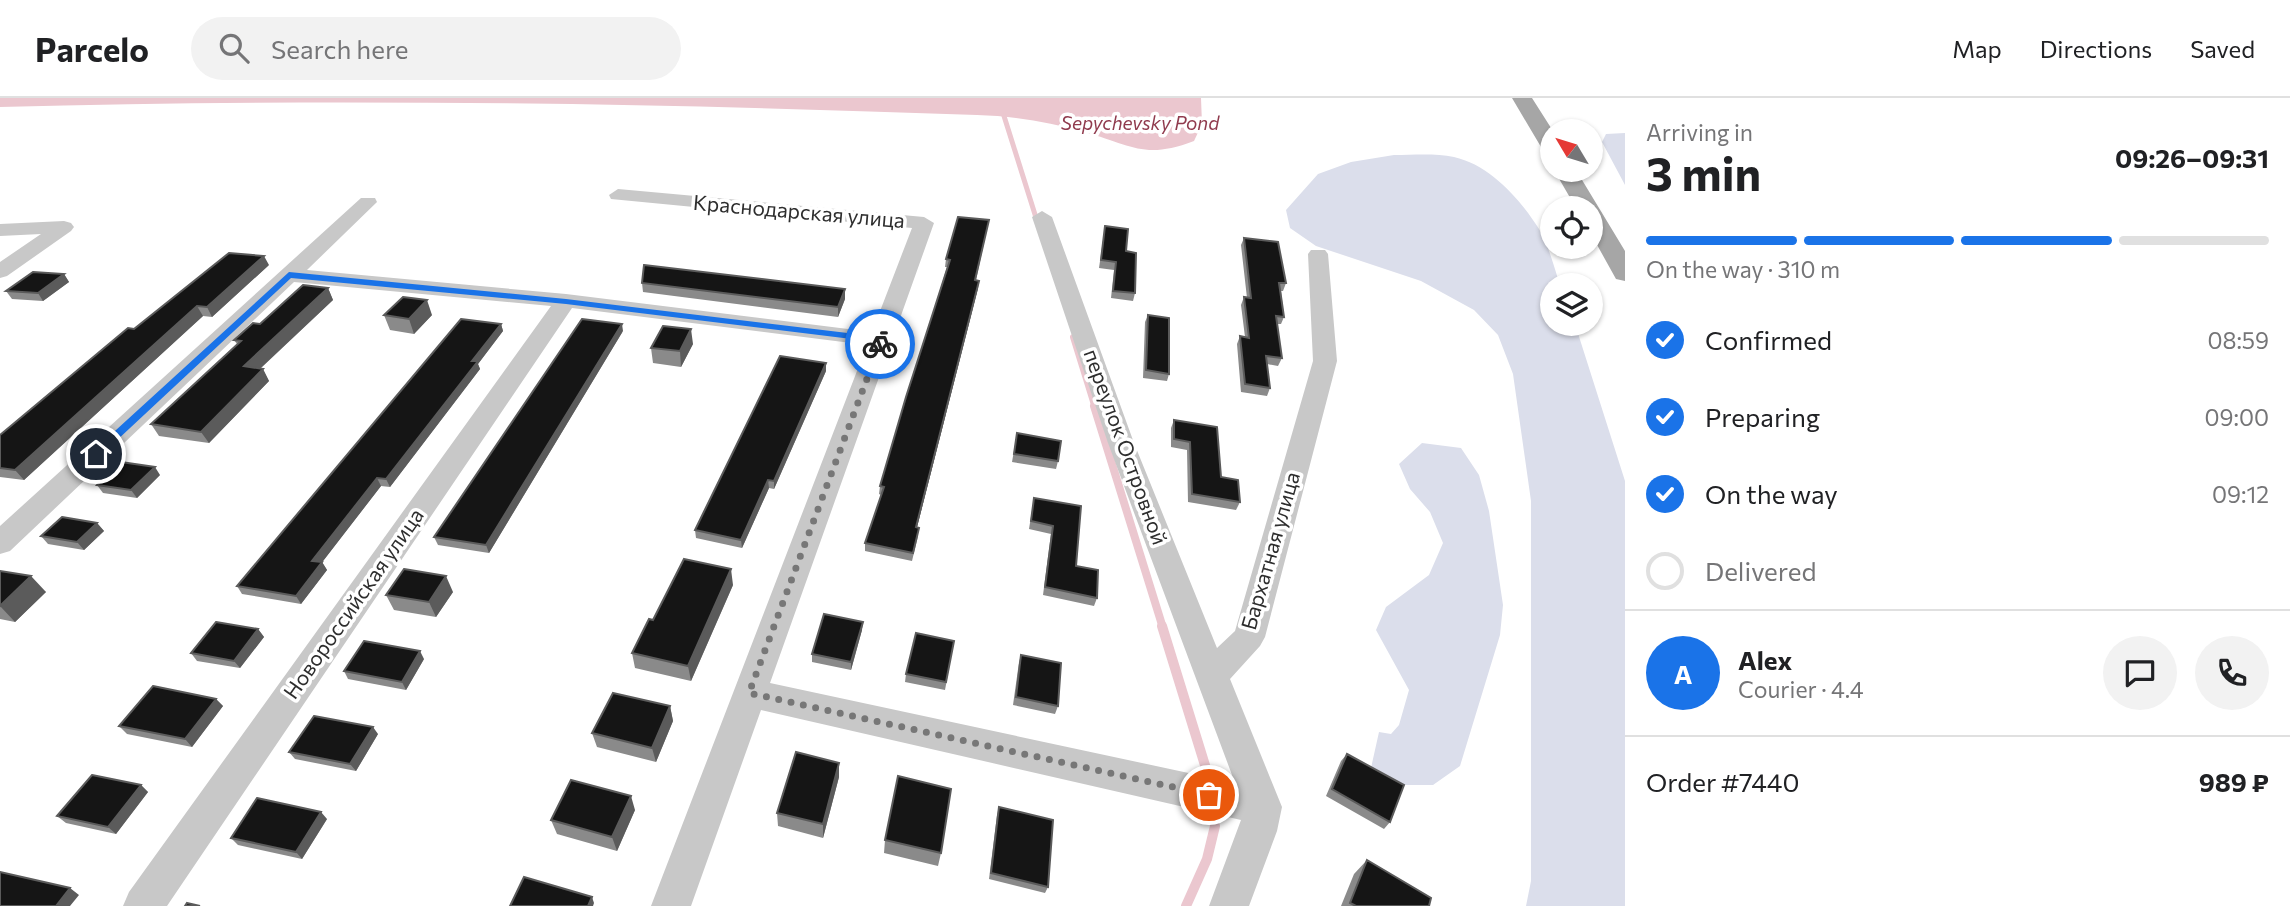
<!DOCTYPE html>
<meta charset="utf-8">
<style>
body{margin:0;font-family:Commissioner,sans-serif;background:#f2f2f2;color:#202124;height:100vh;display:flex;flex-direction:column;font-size:26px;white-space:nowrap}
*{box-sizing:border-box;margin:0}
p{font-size:23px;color:#757577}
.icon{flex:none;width:38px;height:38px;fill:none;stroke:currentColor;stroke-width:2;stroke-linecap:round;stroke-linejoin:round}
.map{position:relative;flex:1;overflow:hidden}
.drawer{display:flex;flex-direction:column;background:#fff;width:665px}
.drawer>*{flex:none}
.needle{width:46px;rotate:308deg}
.buttons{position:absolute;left:1540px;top:21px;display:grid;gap:14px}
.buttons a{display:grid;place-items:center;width:63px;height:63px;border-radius:50%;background:#fff;box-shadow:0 2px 5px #0004;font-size:35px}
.pin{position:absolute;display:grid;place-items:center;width:60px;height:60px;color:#fff;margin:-30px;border:4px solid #fff;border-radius:50%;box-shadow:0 2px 7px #0007}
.courier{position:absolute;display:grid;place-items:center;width:70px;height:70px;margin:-35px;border:5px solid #1a73e8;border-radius:50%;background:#fff;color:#222;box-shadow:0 2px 9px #0007}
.overview em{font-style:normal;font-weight:700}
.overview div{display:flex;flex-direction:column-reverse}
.overview{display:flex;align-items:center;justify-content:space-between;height:119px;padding:0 21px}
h1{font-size:46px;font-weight:700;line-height:52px}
.bar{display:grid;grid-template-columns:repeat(4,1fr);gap:10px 7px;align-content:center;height:84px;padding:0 21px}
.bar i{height:9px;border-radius:5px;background:#e0e0e0}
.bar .on{background:#1a73e8}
.bar p{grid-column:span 4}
.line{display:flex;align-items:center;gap:18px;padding:0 21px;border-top:2px solid #e0e0e0}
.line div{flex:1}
.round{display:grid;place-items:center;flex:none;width:74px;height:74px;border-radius:37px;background:#f2f2f2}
ol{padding:0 21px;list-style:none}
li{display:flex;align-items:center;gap:21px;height:77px}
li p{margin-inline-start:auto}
li .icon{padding:7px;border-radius:50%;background:#1a73e8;color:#fff;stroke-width:4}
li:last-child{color:#757577}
li i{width:38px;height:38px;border:4px solid #e0e0e0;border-radius:50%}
header{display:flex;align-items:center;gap:42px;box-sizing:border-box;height:98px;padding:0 35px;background:#fff;border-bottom:2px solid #e0e0e0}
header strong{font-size:33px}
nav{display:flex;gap:38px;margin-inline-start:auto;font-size:24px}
.search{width:490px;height:63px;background:#f2f2f2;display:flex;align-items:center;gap:18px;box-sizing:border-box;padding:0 24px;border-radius:38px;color:#757577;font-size:26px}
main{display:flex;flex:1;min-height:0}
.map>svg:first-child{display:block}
.green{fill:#dbdeeb}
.water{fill:#ebc7cf}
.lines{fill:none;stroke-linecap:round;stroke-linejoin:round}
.stream-far3{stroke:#ebc7cf;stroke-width:5}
.stream-far2{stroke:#ebc7cf;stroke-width:6}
.stream-far1{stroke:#ebc7cf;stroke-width:8}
.stream{stroke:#ebc7cf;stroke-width:10}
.minor{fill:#c8c8c8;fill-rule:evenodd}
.major{fill:#a6a6a6;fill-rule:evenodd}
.wall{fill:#8a8a8a}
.shaded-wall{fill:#5b5b5b}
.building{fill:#151515;stroke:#5b5b5b;stroke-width:2}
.route{fill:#1a73e8}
.done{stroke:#777;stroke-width:7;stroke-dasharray:0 12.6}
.labels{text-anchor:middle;stroke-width:7;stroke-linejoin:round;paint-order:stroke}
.far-water-label{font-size:19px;font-style:italic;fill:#903b4e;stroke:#fff}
.street-label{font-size:21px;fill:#2e2e2e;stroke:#fff}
</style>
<header>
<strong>Parcelo</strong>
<div class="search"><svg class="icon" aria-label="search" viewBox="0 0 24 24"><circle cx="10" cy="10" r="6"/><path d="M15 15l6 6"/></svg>Search here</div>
<nav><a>Map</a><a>Directions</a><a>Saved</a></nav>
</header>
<main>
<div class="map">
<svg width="1625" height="808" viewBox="0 0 1625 808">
<rect width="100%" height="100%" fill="#fff"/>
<path class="green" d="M 1625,35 L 1625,87 L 1602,44 L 1606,36 Z
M 1394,57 C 1413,57 1435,55 1454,59 C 1490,67 1520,101 1539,131 C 1549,148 1554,169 1560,187 L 1552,187 L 1552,226 L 1575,226 L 1625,383 L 1625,808 L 1526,808 L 1531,783 L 1531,403 L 1513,276 L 1498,237 L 1474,212 L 1421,183 L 1316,148 L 1290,130 L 1286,112 L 1318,76 L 1351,64 Z
M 1422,345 L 1461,350 L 1479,377 L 1489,413 L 1503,507 L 1500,537 L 1460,668 L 1433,687 L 1400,687 L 1371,670 L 1379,634 L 1391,636 L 1399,627 L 1409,592 L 1376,532 L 1386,509 L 1429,477 L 1443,445 L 1430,414 L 1410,391 L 1399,366 Z"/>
<path class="water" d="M 0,0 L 1201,0 L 1202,26 L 1194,43 C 1144,62 1132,47 1084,34 C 1050,24 1013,18 977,17 C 652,5 325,0 0,9 Z"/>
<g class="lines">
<path class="stream-far3" d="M 1004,18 L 1038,126"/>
<path class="stream-far2" d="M 1073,239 L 1095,310"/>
<path class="stream-far1" d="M 1094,308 L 1163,530"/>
<path class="stream" d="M 1162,528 L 1208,677
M 1186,808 L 1207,761 L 1215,728"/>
<path class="minor" d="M 618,91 L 924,119 L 934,125 L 770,585 L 1235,685 L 1108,345 L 1032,119 L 1042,113 L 1052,119 L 1134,345 L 1217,550 L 1235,533 L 1313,263 L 1308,156 L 1311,152 L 1325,152 L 1328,156 L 1337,263 L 1265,539 L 1260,548 L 1230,581 L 1282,709 L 1277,733 L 1249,808 L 1209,808 L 1241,722 L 761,612 L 691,808 L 651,808 L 867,247 L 572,210 L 167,808 L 123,808 L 129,794 L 551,208 L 294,184 L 10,453 L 0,456 L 0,428 L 361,100 L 375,100 L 377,104 L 307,172 L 566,196 L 872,234 L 912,130 L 611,101 L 609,97 Z
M 64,123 L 71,125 L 74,129 L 71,133 L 7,178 L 0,180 L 0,164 L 41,136 L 0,138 L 0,126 Z"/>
<path class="major" d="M 1512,0 L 1532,0 L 1553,33 L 1552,55 L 1544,54 Z
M 1554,72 L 1576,72 L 1625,153 L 1625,183 L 1616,181 L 1591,136 L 1591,110 L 1576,110 Z"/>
</g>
<path class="wall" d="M 989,122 L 976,182 L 978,190 L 917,429 L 918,438 L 912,463 L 865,453 L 865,445 L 881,397 L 879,396 L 880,388 L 947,169 L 945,169 L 946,161 Z
M 1105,128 L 1126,153 L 1135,195 L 1133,203 L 1111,200 L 1114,172 L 1099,170 Z
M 1244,140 L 1286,185 L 1283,193 L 1281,193 L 1284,219 L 1281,226 L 1277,226 L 1282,260 L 1278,268 L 1267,266 L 1270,290 L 1267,298 L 1241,294 L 1237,246 L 1240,238 L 1245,239 L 1241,207 L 1244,199 L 1247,200 L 1241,147 Z
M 269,167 L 212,219 L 203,218 L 24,382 L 0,379 L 0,337 L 134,231 Z
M 64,176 L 69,184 L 43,203 L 12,201 L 6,193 Z
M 642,185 L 845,191 L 845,201 L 838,219 L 643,194 Z
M 328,190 L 333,202 L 260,271 L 263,271 L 269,283 L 209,345 L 159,338 L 151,326 L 237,246 L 234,242 L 260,226 Z
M 384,217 L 432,217 L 414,236 L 390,232 Z
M 1148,217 L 1169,276 L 1167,283 L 1143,280 L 1145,224 Z
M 501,226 L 503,233 L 478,266 L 480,271 L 390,389 L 381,388 L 322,464 L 327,472 L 301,506 L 242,496 L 237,488 Z
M 623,233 L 489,455 L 438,447 L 434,439 Z
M 693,246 L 681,269 L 653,265 L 651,250 Z
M 826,265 L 826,273 L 774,391 L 769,390 L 742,450 L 696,440 L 695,432 Z
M 1174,322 L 1221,379 L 1240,404 L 1236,412 L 1188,404 L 1187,352 L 1171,349 L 1171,330 Z
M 1017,335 L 1058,363 L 1056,371 L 1012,364 Z
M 160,377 L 137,400 L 103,395 L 97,387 Z
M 1034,400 L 1081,408 L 1076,468 L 1097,500 L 1094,508 L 1043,497 L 1051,436 L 1029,431 Z
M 97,425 L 104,433 L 84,452 L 48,446 L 41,438 Z
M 0,473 L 46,494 L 15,524 L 0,521 Z
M 733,487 L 691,583 L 635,570 L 632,555 L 653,522 Z
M 453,494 L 436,519 L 394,512 L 386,497 Z
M 258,531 L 264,539 L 240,570 L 197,563 L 191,555 Z
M 862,532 L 851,572 L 812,564 L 812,556 Z
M 954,543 L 945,592 L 905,584 L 906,576 Z
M 1021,557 L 1058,608 L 1055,616 L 1013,607 L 1019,564 Z
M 424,561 L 406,592 L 348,581 L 344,573 Z
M 216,601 L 223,608 L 192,649 L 127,636 L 119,628 Z
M 670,608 L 673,623 L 656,664 L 597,649 L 592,635 Z
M 378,636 L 356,673 L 295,661 L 289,654 Z
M 1347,656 L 1390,724 L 1384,731 L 1326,698 L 1341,663 Z
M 839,665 L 839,679 L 823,740 L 778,728 L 777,715 Z
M 141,687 L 148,694 L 116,736 L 66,725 L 57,718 Z
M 999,709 L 1048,789 L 1045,795 L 989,781 L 997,717 Z
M 635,712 L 617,753 L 557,736 L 551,722 Z
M 327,721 L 302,761 L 238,747 L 231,740 Z
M 885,742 L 941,755 L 938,768 L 884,755 Z
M 1367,762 L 1429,808 L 1341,808 L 1354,776 Z"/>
<path class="shaded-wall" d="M 264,158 L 269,167 L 212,219 L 207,209 Z
M 64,176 L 69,184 L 43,203 L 38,195 Z
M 979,183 L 978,190 L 915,437 L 916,429 Z
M 328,190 L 333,202 L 250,280 L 244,268 Z
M 845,191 L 845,201 L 838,219 L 838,209 Z
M 427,202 L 432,217 L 414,236 L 409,221 Z
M 197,208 L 203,218 L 24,382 L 15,372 Z
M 501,226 L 503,233 L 478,266 L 480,271 L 390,389 L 386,381 L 472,263 Z
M 622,226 L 623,233 L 489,455 L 486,447 Z
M 691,231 L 693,246 L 681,269 L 680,253 Z
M 826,265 L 826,273 L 774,391 L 774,383 Z
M 263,271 L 269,283 L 209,345 L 201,334 Z
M 155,369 L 160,377 L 137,400 L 131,392 Z
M 377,380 L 381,388 L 317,471 L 312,463 Z
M 768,382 L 769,390 L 742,450 L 741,442 Z
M 97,425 L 104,433 L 84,452 L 77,444 Z
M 322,464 L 327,472 L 301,506 L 296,498 Z
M 731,471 L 733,487 L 691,583 L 688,568 Z
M 31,478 L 46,494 L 15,524 L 0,508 Z
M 446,478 L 453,494 L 436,519 L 429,504 Z
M 863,524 L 862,532 L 851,572 L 851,564 Z
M 258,531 L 264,539 L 240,570 L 234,563 Z
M 420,553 L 424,561 L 406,592 L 402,584 Z
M 216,601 L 223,608 L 192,649 L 185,641 Z
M 670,608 L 673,623 L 656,664 L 652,650 Z
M 373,629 L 378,636 L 356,673 L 350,666 Z
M 839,665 L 839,679 L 823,740 L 823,726 Z
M 141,687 L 148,694 L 116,736 L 108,729 Z
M 631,698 L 635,712 L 617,753 L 612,739 Z
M 321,714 L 327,721 L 302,761 L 296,754 Z
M 70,790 L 79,797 L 70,808 L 56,808 Z
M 592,799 L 594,805 L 593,808 L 588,808 Z"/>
<path class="building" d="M 958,119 L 989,122 L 975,182 L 979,183 L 916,429 L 919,430 L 913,455 L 865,445 L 884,389 L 880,388 L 906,299 L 950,162 L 946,161 Z
M 1105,128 L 1128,131 L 1126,153 L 1136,155 L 1135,195 L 1113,193 L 1116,164 L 1101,162 Z
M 1244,140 L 1278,144 L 1286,185 L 1279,185 L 1284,219 L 1276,218 L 1282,260 L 1266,258 L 1270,290 L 1245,286 L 1240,238 L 1249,240 L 1244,199 L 1251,200 Z
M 229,155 L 264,158 L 207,209 L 197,208 L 15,372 L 0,370 L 0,337 L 128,230 L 134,231 Z
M 644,167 L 845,191 L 838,209 L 642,185 Z
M 33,174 L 64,176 L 38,195 L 6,193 Z
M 303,187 L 328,190 L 244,268 L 263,271 L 201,334 L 151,326 L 241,243 L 234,242 L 253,225 L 260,226 Z
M 403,199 L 427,202 L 409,221 L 384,217 Z
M 1148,217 L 1169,220 L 1169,276 L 1146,272 Z
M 461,221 L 501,226 L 472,263 L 478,263 L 386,381 L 377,380 L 312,463 L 322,464 L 296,498 L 237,488 Z
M 582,221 L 622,226 L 486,447 L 434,439 Z
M 663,228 L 691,231 L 680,253 L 651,250 Z
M 780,258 L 826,265 L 774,383 L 768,382 L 741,442 L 695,432 Z
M 1174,322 L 1217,329 L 1221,379 L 1238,382 L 1240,404 L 1192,396 L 1190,344 L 1174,341 Z
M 1017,335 L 1061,343 L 1058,363 L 1014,356 Z
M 121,364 L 155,369 L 131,392 L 97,387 Z
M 1034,400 L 1081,408 L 1076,468 L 1098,472 L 1097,500 L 1045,489 L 1053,428 L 1031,423 Z
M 62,419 L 97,425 L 77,444 L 41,438 Z
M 684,461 L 731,471 L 688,568 L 632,555 L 649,521 L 653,522 Z
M 404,471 L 446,478 L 429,504 L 386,497 Z
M 0,473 L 31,478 L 0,508 Z
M 824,516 L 863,524 L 851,564 L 812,556 Z
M 216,524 L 258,531 L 234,563 L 191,555 Z
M 916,535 L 954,543 L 946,584 L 906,576 Z
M 364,543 L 420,553 L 402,584 L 344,573 Z
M 1021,557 L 1061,565 L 1058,608 L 1016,599 Z
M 153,588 L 216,601 L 185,641 L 119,628 Z
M 613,595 L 670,608 L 652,650 L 592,635 Z
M 314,618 L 373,629 L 350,666 L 289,654 Z
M 796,654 L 839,665 L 823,726 L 777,715 Z
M 1347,656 L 1404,687 L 1390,724 L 1332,691 Z
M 92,677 L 141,687 L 108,729 L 57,718 Z
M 898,678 L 951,691 L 941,755 L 885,742 Z
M 571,682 L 631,698 L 612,739 L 551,722 Z
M 257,700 L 321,714 L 296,754 L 231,740 Z
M 999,709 L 1053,722 L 1048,789 L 991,775 Z
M 1367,762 L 1431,800 L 1429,808 L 1356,808 L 1350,805 Z
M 0,774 L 70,790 L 56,808 L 0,808 Z
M 524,779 L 592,799 L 588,808 L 510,808 Z
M 187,805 L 200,808 L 185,808 Z"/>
<path class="route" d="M 289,174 L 566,201 L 881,239 L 886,242 L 880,249 L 876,244 L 566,206 L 291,180 L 100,358 L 93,358 L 93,353 Z"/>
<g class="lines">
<path class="done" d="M 880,246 L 749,595 L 1209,697"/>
</g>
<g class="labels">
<g class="far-water-label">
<text x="1140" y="32">Sepychevsky Pond</text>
</g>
<g class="street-label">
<text transform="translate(799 114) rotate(5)" y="7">Краснодарская улица</text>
<text transform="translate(1125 349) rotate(70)" y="7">переулок Островной</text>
<text transform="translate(1271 453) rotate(-74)" y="7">Бархатная улица</text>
<text transform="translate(354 506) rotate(-55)" y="7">Новороссийская улица</text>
</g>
</g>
</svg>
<div class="buttons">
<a><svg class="needle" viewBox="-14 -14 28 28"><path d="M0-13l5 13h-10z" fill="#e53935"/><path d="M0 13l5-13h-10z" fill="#757577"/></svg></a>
<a><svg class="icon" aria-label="locate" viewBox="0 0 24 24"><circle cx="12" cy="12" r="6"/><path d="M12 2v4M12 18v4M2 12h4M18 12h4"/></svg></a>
<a><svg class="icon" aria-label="layers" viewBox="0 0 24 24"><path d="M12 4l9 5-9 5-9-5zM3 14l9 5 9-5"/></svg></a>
</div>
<div class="pin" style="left:1209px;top:697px;background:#ea580c"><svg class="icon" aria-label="bag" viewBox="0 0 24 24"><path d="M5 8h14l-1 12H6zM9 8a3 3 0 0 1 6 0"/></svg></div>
<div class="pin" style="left:96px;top:356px;background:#1f2937"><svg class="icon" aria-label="home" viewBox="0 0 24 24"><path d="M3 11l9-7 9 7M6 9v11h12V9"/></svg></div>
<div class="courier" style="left:880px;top:246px"><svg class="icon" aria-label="bike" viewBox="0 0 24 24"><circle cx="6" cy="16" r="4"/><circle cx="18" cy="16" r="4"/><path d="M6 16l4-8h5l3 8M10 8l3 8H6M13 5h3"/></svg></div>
</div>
<section class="drawer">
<div class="overview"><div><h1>3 min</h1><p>Arriving in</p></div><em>09:26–09:31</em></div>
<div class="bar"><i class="on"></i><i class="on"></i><i class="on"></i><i></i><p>On the way · 310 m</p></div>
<ol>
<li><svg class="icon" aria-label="check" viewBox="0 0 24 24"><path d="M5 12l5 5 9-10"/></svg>Confirmed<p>08:59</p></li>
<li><svg class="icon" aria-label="check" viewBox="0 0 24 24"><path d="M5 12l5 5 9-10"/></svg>Preparing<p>09:00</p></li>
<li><svg class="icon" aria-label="check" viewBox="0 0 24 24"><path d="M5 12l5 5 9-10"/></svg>On the way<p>09:12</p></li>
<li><i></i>Delivered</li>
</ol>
<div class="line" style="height:126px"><b class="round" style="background:#1a73e8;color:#fff">A</b><div><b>Alex</b><p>Courier · 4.4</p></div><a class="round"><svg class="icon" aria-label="chat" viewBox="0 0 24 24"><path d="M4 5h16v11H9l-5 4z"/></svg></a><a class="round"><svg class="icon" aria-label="phone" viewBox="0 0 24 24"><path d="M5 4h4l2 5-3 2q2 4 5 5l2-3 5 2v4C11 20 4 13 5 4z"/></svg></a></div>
<div class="line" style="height:91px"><div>Order #7440</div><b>989 ₽</b></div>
</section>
</main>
